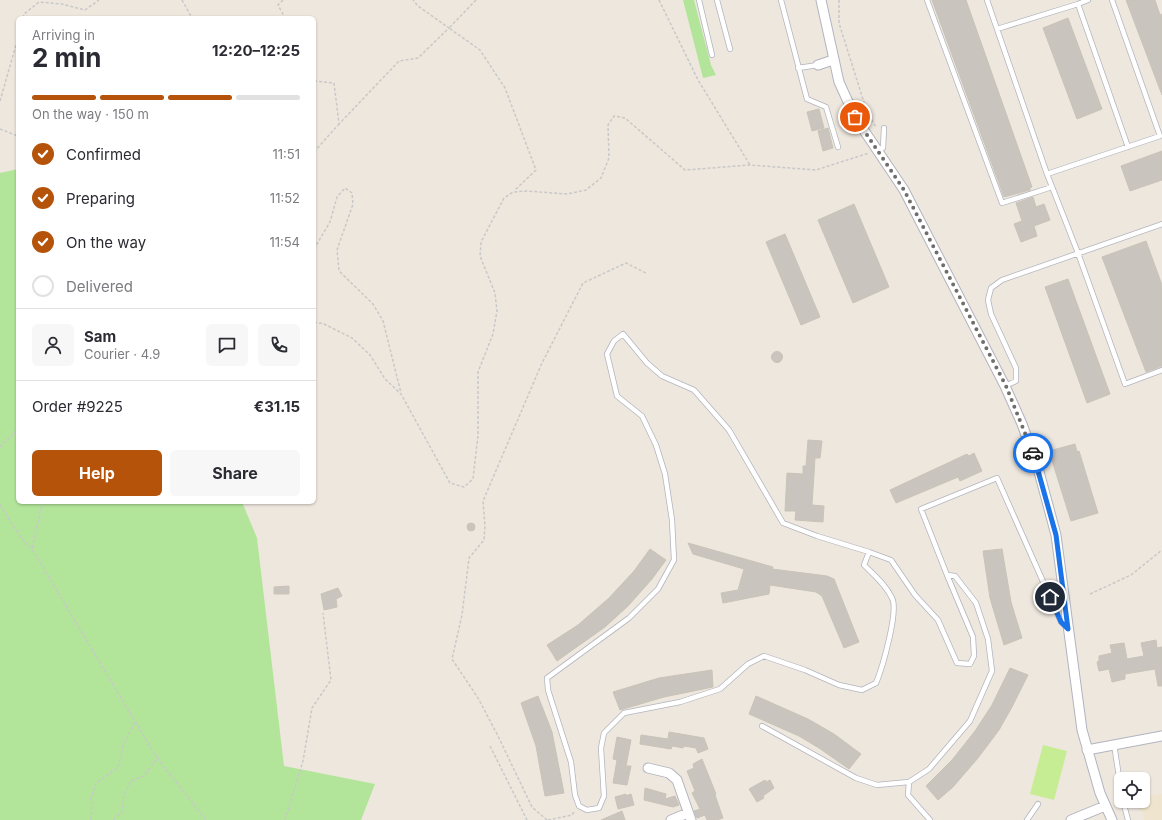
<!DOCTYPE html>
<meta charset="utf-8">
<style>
body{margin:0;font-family:Inter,sans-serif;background:#f7f7f7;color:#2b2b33;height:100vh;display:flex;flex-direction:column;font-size:15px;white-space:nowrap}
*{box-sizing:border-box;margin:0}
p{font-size:13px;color:#7c7c81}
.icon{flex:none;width:22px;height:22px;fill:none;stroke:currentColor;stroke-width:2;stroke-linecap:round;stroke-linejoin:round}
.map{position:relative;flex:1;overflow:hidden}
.sheet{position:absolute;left:16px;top:16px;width:300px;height:488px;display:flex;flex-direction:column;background:#fff;border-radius:6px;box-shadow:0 1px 3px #0004}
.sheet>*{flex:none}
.buttons{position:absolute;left:1114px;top:772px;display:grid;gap:8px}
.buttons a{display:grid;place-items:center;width:36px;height:36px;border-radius:6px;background:#fff;box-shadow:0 1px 3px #0004;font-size:20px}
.pin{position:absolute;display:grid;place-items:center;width:34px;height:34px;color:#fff;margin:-17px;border:2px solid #fff;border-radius:50%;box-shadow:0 1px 4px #0007}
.courier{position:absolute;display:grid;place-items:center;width:40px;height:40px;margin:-20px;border:3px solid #1a73e8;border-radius:50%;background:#fff;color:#222;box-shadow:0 1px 5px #0007}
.head em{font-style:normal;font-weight:700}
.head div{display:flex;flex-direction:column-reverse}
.head{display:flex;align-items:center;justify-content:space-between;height:68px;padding:0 16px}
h1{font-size:26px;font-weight:700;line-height:30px}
.bar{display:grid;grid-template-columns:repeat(4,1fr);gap:6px 4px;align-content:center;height:48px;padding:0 16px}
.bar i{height:5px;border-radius:3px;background:#e1e1e2}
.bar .on{background:#b45309}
.bar p{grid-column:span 4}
.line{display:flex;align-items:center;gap:10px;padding:0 16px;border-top:1px solid #e1e1e2}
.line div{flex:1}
.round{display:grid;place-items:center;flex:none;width:42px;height:42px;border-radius:6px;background:#f7f7f7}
ol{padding:0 16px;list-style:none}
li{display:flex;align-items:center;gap:12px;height:44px}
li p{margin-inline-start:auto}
li .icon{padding:4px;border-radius:50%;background:#b45309;color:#fff;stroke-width:4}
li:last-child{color:#7c7c81}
li i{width:22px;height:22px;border:2px solid #e1e1e2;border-radius:50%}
.cta{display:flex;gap:8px;margin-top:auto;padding:8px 16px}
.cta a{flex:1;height:46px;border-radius:6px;background:#b45309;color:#fff;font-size:16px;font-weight:700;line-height:46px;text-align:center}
.cta a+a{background:#f7f7f7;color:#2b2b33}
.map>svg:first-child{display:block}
.education{fill:#efe4cd}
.green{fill:#b2e599}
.pitch{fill:#c7ed94}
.building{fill:#c9c4bd;stroke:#c9c3b7}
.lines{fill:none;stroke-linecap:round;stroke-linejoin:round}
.lane-casing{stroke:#b2b4bf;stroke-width:6}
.street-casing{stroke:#b2b4bf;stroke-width:11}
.path{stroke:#c8c8c8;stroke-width:1.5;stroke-dasharray:3 2;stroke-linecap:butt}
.lane{stroke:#fff;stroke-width:4.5}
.street{stroke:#fff;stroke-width:9}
.done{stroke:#706d6a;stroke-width:4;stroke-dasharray:0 7.2}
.route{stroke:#1a73e8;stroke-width:5}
</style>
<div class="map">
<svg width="1162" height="820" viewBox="0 0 1162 820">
<rect width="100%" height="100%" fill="#eee7de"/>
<path class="education" d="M 1162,794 L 1162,820 L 1144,820 L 1143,811 L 1139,811 L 1137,801 L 1143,801 L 1143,797 Z"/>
<path class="green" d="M 683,0 L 694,0 L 711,65 L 716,75 L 703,78 Z
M 18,169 L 18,502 L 242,502 L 257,538 L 284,766 L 375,784 L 361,820 L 0,820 L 0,173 Z"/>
<path class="pitch" d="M 1043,745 L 1067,751 L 1054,800 L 1030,794 Z"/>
<path class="building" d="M 932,0 L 966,0 L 1032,187 L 1030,188 L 1030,190 L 1004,197 Z
M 1126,0 L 1155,0 L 1160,15 L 1162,14 L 1162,95 Z
M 1068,18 L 1102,109 L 1077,119 L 1043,28 Z
M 819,109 L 824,128 L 812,131 L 807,112 Z
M 828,128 L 833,148 L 823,151 L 818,131 Z
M 1162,151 L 1162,180 L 1130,191 L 1121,166 Z
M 1033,197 L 1036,207 L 1044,204 L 1050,220 L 1034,226 L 1037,236 L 1021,242 L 1014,224 L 1022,221 L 1016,203 Z
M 854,204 L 889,287 L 853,303 L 818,220 Z
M 785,234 L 820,317 L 801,325 L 766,242 Z
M 1146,241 L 1162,285 L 1162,366 L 1146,372 L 1102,257 Z
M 1068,279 L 1110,394 L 1087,403 L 1045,287 Z
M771.5 357a5.5 5.5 0 1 1 11 0a5.5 5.5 0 1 1-11 0Z
M 808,440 L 822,441 L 820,458 L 815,458 L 812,505 L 824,506 L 823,522 L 795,520 L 796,511 L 785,511 L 787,473 L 803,474 L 803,466 L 806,466 Z
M 1075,444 L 1077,452 L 1079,451 L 1098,513 L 1071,521 L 1049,451 Z
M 974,453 L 982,471 L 960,481 L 958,477 L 896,503 L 890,490 L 967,454 L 969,456 Z
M467 527a4 4 0 1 1 8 0a4 4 0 1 1-8 0Z
M 688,543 L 773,567 L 772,569 L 827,576 L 834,579 L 859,642 L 844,648 L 822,596 L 816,592 L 770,585 L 769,594 L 723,603 L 721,593 L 738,590 L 744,569 L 693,554 Z
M 650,549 L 666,560 L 652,579 L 628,606 L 605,627 L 557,661 L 547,645 L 578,625 L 609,598 L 634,571 Z
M 1002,549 L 1011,602 L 1022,638 L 1004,645 L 990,598 L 983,551 Z
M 289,586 L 289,594 L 274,594 L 274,587 Z
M 338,588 L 342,596 L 336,599 L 337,607 L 324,610 L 321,594 Z
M 1156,640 L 1157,648 L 1162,647 L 1162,686 L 1158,686 L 1155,669 L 1125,674 L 1125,679 L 1112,682 L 1109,669 L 1099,671 L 1097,662 L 1099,661 L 1099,656 L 1112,653 L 1110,645 L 1124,643 L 1127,659 L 1144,656 L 1141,643 Z
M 1010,668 L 1028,675 L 1012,707 L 999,730 L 978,758 L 953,787 L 938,800 L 926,786 L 952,760 L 975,731 L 992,705 Z
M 712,670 L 713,687 L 664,697 L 620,710 L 613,692 L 659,678 Z
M 538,696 L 552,732 L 564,793 L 545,796 L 536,746 L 521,703 Z
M 756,696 L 808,719 L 834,734 L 861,754 L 849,769 L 819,748 L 799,736 L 749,714 Z
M 669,732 L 704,738 L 708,749 L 698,753 L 696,748 L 684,746 L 683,748 L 672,746 L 671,749 L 640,744 L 641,735 L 668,739 Z
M 617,737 L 631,740 L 626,766 L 631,766 L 627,785 L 613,783 L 617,760 L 613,759 Z
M 702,759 L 716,794 L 715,795 L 723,818 L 717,820 L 707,820 L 705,815 L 697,818 L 694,811 L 700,809 L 692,793 L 695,791 L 687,771 L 694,768 L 693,764 Z
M 765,780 L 766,782 L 770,780 L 774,788 L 763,796 L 764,798 L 757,802 L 749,789 Z
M 645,788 L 666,794 L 665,799 L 675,796 L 679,805 L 673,807 L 644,800 Z
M 626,794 L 625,796 L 631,794 L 634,805 L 618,809 L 615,797 Z
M 622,811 L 625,820 L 601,820 Z"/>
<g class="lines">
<g class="lane-casing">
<path id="lane" d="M 699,0 L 712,55
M 717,0 L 730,49
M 781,0 L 807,99 L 826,107 L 838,147
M 927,0 L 1002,203 L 1052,187
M 987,0 L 1047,174
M 1088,0 L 1078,4 L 1128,147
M 1112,0 L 1160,136 L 1047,174 L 1078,253 L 1125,384 L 1162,370
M 997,29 L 1078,4
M 798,68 L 818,65
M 876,150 L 883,148 L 884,128
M 1005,386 L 1016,381 L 1016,368 L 991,314 L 988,300 L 991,288 L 1002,280 L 1162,224
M 869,552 L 817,536 L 783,523 L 729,430 L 694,390 L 662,376 L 647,363 L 623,334 L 614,341 L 607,354 L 617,396 L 642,416 L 656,445 L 665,474 L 672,520 L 674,560 L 658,589 L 629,618 L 547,678 L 548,690 L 571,762 L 575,795 L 579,806 L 587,810 L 599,808 L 604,796 L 601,748 L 604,733 L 624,713 L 680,702 L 720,689 L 748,664 L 764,656 L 805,670 L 839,685 L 862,690 L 876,683 C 882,669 899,611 892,598 C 886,585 874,575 864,565 L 869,552 L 891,560 L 915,595 L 938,620 L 957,663 L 970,664 L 974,656 L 973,637 L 947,575
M 762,726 L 856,778 L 877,785 L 909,782
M 1114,744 L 1121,790
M 1123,801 L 1128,820
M 930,820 L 908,795 L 909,782 L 929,769 L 970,721 L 992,671 L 988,639 L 976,603 L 955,576 L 947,575 L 921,509 L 997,478 L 1061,622 L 1067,628
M 1027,820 L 1038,804"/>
</g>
<g class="street-casing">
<path id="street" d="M 821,0 L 839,82 L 855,117 L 904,190 L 1005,386 L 1022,424 L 1038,468 L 1056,535 L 1082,730 L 1100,793 L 1112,820
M 818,65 L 833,60
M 1087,750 L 1162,736
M 648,768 L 669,773 L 677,780 L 691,820
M 671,820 L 688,813
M 1071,820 L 1105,806"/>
</g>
<path class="path" d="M 182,0 L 192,18
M 283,0 L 278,5 L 285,18
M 476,0 L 449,28 L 480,50 L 505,88 L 536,170 L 515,190
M 659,0 L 698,80 L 750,165
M 839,0 L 839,23 L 867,112 L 876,127
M 23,18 L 24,14 L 39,2 L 62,4 L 85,10 L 99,0
M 314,81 L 334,83 L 339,124 L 399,61 L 418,58 L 449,28 L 418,6 L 413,0
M 0,101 L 18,38
M 0,129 L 18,136
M 314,152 L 339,124
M 314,249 L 330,222 L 337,197 L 345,188 L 352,193 L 353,204 L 337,250 L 339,271 L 373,304 L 383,321 L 401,393
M 314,322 L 324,324 L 352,338 L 370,355 L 385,379 L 401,394 L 450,483 L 464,487 L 473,479 L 478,435 L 478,372 L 493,334 L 497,311 L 495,293 L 480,256 L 481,242 L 504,198 L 513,192 L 527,191 L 567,194 L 586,190 L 601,178 L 609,158 L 608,125 L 614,116 L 625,118 L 685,170 L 750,165 L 816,170 L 869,153
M 0,447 L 18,429
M 45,502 L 41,508 L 32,549 L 157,758 L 144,776 L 131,781 L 124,795 L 122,812 L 113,820
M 0,505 L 19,535 L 31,549
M 1090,594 L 1131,575 L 1162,550
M 490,746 L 527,820
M 157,758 L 206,820
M 91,820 L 92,806 L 91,798 L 96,783 L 117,768 L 122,755 L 122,748 L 135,722
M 285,820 L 303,761 L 312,708 L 331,680 L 323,613
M 547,820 L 532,807 L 497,734 L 478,698 L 452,659 L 462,615 L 469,558 L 484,540 L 485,526 L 483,501 L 542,363 L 583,283 L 626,263 L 646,273
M 548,820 L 572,815 L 574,812"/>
<use href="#lane" class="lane"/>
<use href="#street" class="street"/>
</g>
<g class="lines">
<path class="done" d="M 855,117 L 904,190 L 1006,386 L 1033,453"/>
<path class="route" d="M 1033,453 L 1056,535 L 1068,629 L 1061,622 L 1050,597"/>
</g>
</svg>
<div class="buttons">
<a><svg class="icon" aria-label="locate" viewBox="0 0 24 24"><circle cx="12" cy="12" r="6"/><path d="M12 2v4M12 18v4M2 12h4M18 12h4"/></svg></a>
</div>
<div class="pin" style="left:855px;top:117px;background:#ea580c"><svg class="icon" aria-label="bag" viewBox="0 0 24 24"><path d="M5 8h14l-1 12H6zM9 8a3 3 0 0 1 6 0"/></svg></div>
<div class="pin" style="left:1050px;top:597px;background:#1f2937"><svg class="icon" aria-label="home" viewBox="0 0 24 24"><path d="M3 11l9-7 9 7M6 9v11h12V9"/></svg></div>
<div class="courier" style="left:1033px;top:453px"><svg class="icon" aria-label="car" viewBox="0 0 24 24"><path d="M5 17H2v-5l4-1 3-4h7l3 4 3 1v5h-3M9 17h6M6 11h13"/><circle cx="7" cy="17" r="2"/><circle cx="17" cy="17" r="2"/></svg></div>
<section class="sheet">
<div class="head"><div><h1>2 min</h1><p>Arriving in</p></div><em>12:20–12:25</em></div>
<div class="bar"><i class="on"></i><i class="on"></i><i class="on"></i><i></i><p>On the way · 150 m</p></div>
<ol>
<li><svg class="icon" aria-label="check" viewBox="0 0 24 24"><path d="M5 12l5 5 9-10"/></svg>Confirmed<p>11:51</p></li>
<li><svg class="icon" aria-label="check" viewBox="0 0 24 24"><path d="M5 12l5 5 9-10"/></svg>Preparing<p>11:52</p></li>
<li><svg class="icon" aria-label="check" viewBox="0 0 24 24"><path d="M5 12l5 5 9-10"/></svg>On the way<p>11:54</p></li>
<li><i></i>Delivered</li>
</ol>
<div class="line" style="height:72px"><a class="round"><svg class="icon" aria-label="person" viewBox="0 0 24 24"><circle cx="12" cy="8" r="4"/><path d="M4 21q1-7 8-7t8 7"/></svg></a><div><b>Sam</b><p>Courier · 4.9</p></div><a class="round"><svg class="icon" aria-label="chat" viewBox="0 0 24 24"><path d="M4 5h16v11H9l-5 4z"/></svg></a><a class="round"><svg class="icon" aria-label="phone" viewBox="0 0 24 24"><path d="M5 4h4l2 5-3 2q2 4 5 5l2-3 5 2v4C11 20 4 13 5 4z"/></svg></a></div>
<div class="line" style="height:52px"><div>Order #9225</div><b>€31.15</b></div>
<div class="cta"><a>Help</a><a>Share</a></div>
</section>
</div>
